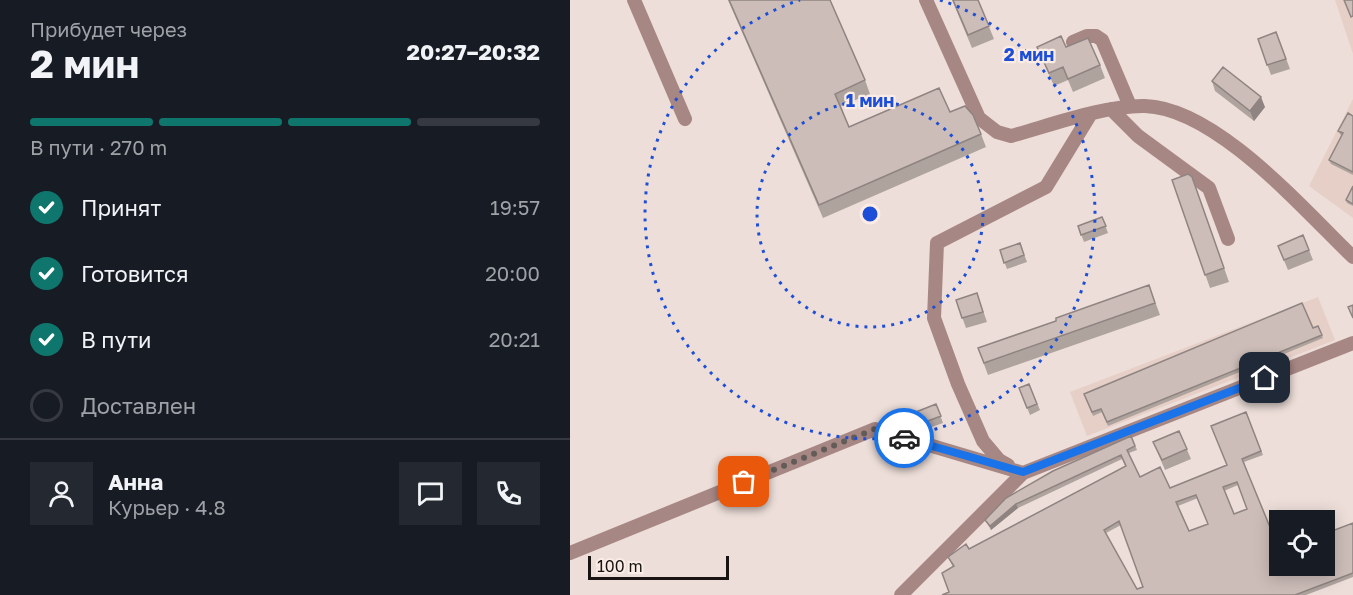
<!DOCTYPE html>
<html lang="ru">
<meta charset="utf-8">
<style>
body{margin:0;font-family:"Golos Text",sans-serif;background:#242831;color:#f1f3f6;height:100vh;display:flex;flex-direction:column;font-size:22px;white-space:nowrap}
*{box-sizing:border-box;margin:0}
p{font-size:20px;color:#9ea1a6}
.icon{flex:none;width:33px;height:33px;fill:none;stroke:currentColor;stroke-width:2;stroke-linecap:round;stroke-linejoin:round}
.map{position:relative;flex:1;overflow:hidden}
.sheet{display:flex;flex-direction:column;background:#171b24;width:570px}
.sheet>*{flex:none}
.controls{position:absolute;left:699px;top:510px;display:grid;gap:12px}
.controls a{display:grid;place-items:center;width:66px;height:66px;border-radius:0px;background:#171b24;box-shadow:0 3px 15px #0003;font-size:30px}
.scale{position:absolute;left:18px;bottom:15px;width:141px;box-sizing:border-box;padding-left:6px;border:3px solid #191412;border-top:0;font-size:16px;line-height:21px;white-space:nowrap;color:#191412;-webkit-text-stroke:4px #fbece6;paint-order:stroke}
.pin{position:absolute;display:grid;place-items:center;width:51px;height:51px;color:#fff;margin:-26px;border-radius:12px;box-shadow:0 3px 9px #0006}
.courier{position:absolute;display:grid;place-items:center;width:60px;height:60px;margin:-30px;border:4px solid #1a73e8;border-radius:50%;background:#fff;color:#222;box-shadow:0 2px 8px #0007}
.head em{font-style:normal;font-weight:700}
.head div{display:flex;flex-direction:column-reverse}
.head{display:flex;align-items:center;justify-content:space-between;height:102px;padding:0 30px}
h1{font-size:39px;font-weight:700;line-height:45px}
.bar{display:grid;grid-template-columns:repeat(4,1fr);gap:9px 6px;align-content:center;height:72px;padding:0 30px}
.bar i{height:8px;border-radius:4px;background:#363941}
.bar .current{background:#0f766e}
.bar p{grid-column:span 4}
.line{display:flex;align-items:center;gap:15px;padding:0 30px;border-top:2px solid #363941}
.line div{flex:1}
.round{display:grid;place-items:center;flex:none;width:63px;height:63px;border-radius:0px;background:#242831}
ol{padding:0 30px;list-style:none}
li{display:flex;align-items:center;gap:18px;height:66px}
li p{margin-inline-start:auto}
li .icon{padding:6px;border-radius:50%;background:#0f766e;color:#fff;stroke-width:4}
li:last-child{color:#9ea1a6}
li i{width:33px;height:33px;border:3px solid #363941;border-radius:50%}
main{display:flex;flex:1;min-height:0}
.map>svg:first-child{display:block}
.built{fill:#e6cfc7}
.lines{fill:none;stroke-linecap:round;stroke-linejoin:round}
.minor{stroke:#a78784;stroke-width:14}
.wall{fill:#afa39e;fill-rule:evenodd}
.shaded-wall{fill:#8f8481}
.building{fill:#ccbdb8;stroke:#8f8481;stroke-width:1.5;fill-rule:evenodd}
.done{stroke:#635b58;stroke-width:6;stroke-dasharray:0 10.8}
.route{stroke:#1a73e8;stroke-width:8}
.ring{fill:none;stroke:#1d4ed8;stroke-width:3;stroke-dasharray:3 6}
.centre{fill:#1d4ed8;stroke:#fbece6;stroke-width:3}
.ring-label{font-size:18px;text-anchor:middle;font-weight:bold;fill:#1d4ed8;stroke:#fbece6;stroke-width:4.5;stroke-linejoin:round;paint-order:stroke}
</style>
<main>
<section class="sheet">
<div class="head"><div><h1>2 мин</h1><p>Прибудет через</p></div><em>20:27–20:32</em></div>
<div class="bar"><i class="current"></i><i class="current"></i><i class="current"></i><i></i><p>В пути · 270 m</p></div>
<ol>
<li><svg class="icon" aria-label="check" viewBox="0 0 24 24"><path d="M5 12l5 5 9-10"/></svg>Принят<p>19:57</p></li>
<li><svg class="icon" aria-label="check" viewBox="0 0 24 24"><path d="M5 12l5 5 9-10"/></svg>Готовится<p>20:00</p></li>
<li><svg class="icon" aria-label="check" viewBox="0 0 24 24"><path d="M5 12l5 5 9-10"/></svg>В пути<p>20:21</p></li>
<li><i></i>Доставлен</li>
</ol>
<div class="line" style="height:108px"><a class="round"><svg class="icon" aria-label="person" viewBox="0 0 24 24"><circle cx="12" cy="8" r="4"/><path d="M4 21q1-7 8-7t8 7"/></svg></a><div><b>Анна</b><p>Курьер · 4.8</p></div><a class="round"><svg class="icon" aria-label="chat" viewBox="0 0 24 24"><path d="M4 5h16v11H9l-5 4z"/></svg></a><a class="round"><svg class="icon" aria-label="phone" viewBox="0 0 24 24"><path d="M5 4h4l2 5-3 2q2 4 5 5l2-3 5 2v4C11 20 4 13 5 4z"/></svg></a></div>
</section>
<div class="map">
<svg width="783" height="595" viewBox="0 0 783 595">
<rect width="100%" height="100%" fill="#edded9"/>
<path class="built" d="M 765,0 L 783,0 L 783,54 Z
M 783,99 L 783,218 L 739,186 Z
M 748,297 L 765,340 L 517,436 L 500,392 Z"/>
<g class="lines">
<path class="minor" d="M 64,0 L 115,119
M 356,0 L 409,118 L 427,132 L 441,136 C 481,125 536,105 575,106 C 646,108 734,210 783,257
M 503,42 L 517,36 L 526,36 L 532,40 L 560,106
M 541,109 L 568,136 L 639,188 L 658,239
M 438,465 L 429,460 L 413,441 L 388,384 L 364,318 L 367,243 L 476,187 L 520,115
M 0,553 L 305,429 L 453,473
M 331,595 L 453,473 L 783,343"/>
</g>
<path class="wall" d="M 158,0 L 260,0 L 295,80 L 300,94 L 271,106 L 279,127 L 380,112 L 411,134 L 416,147 L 253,218 Z
M 382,0 L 408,0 L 424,39 L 402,48 Z
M 706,32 L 720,69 L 701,75 L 688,39 Z
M 467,47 L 496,47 L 530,65 L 535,78 L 503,92 L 498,80 L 484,86 Z
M 642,81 L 695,107 L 684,121 L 645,91 Z
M 783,116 L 783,175 L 761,164 L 759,160 L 772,136 L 770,134 L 768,131 Z
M 622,177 L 659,282 L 640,288 L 602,180 Z
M 783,186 L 783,206 L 777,203 L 776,200 Z
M 532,217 L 538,233 L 514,242 L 508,226 Z
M 450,243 L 457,262 L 437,269 L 430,250 Z
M 708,246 L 739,250 L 743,260 L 718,270 Z
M 579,285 L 590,315 L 418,375 L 408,348 L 486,321 Z
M 407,293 L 417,322 L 396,328 L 386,300 Z
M 748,326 L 753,338 L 538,426 L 532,412 L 523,416 L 514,394 Z
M 459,384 L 470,410 L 460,415 L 449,388 Z
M 366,404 L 373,423 L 353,430 L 346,412 Z
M 676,412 L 693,455 L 674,462 L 710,566 L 783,523 L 783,577 L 736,595 L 372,595 L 379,592 L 383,567 L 378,557 L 399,549 L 555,466 L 552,459 L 448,508 L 421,530 L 415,520 L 561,436 L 567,450 L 559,453 L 570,477 L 600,488 L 657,465 ZM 668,485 L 677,509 L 664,514 L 654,491 ZM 628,498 L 638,524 L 619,531 L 608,506 ZM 551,525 L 573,587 L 567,589 L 536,533 Z
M 609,431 L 621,459 L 595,470 L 583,442 Z"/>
<path class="shaded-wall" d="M 691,97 L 695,107 L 684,121 L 680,111 Z
M 446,504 L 448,508 L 421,530 L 420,526 Z"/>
<path class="building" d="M 159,0 L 260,0 L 295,80 L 265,94 L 279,127 L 369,88 L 380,112 L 395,106 L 403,115 L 411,134 L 249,205 Z
M 383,0 L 408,0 L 419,26 L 398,35 Z
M 774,0 L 783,0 L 783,16 L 781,17 Z
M 706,32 L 716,59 L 697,65 L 688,39 Z
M 491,36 L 496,47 L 518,38 L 530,65 L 498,79 L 493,67 L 479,73 L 467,47 Z
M 653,67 L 691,97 L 680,111 L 642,81 Z
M 778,113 L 783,116 L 783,172 L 759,160 L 773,133 L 768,131 Z
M 618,174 L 622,177 L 654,268 L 635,275 L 602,180 Z
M 783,186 L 783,204 L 776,200 Z
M 532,217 L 536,226 L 511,235 L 508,226 Z
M 733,235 L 739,250 L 714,260 L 708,246 Z
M 450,243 L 454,255 L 434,263 L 430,250 Z
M 579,285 L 585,303 L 414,363 L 408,348 L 486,321 L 486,318 Z
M 407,293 L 413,312 L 392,318 L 386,300 Z
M 732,303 L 743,328 L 748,326 L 752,335 L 537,422 L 531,409 L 522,412 L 514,394 Z
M 783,305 L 783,318 L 778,307 Z
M 459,384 L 467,404 L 457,408 L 449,388 Z
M 366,404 L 371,416 L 350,424 L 346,412 Z
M 676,412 L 691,451 L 672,459 L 702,532 L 710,529 L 710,566 L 754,566 L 754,534 L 783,523 L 783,573 L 725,595 L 372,595 L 379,592 L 372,573 L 384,566 L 378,557 L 396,544 L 399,549 L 556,466 L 551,455 L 446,504 L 420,526 L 415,520 L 436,498 L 483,471 L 561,436 L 565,446 L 557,450 L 570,477 L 590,467 L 600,488 L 657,465 L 641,426 ZM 667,482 L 677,509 L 664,514 L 653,487 ZM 626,495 L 638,524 L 619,531 L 606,502 ZM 549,521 L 573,587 L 567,589 L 534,530 Z
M 609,431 L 617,449 L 592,460 L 583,442 Z"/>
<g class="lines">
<path class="done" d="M 174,482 L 305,429 L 334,438"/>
<path class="route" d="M 334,438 L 453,472 L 695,378"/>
</g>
<g class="ring">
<circle cx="300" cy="214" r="113"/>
<path d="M370 0A225 225 0 1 1 230 0"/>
</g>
<circle cx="300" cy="214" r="9" class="centre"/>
<g class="ring-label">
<text x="459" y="61">2 мин</text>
<text x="300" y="107">1 мин</text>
</g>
</svg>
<div class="controls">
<a><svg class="icon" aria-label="locate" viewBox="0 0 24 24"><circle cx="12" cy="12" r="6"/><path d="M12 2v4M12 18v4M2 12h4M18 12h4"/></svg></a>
</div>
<div class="scale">100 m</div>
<div class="pin" style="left:174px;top:482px;background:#ea580c"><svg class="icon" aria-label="bag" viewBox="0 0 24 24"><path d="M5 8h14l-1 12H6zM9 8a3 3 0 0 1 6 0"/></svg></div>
<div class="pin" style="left:695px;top:378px;background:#1f2937"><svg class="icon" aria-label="home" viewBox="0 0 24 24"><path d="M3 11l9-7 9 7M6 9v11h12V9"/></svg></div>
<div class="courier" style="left:334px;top:438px"><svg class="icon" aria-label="car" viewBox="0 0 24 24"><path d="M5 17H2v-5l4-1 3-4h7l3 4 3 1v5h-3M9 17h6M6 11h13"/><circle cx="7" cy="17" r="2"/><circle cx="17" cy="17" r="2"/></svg></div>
</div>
</main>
